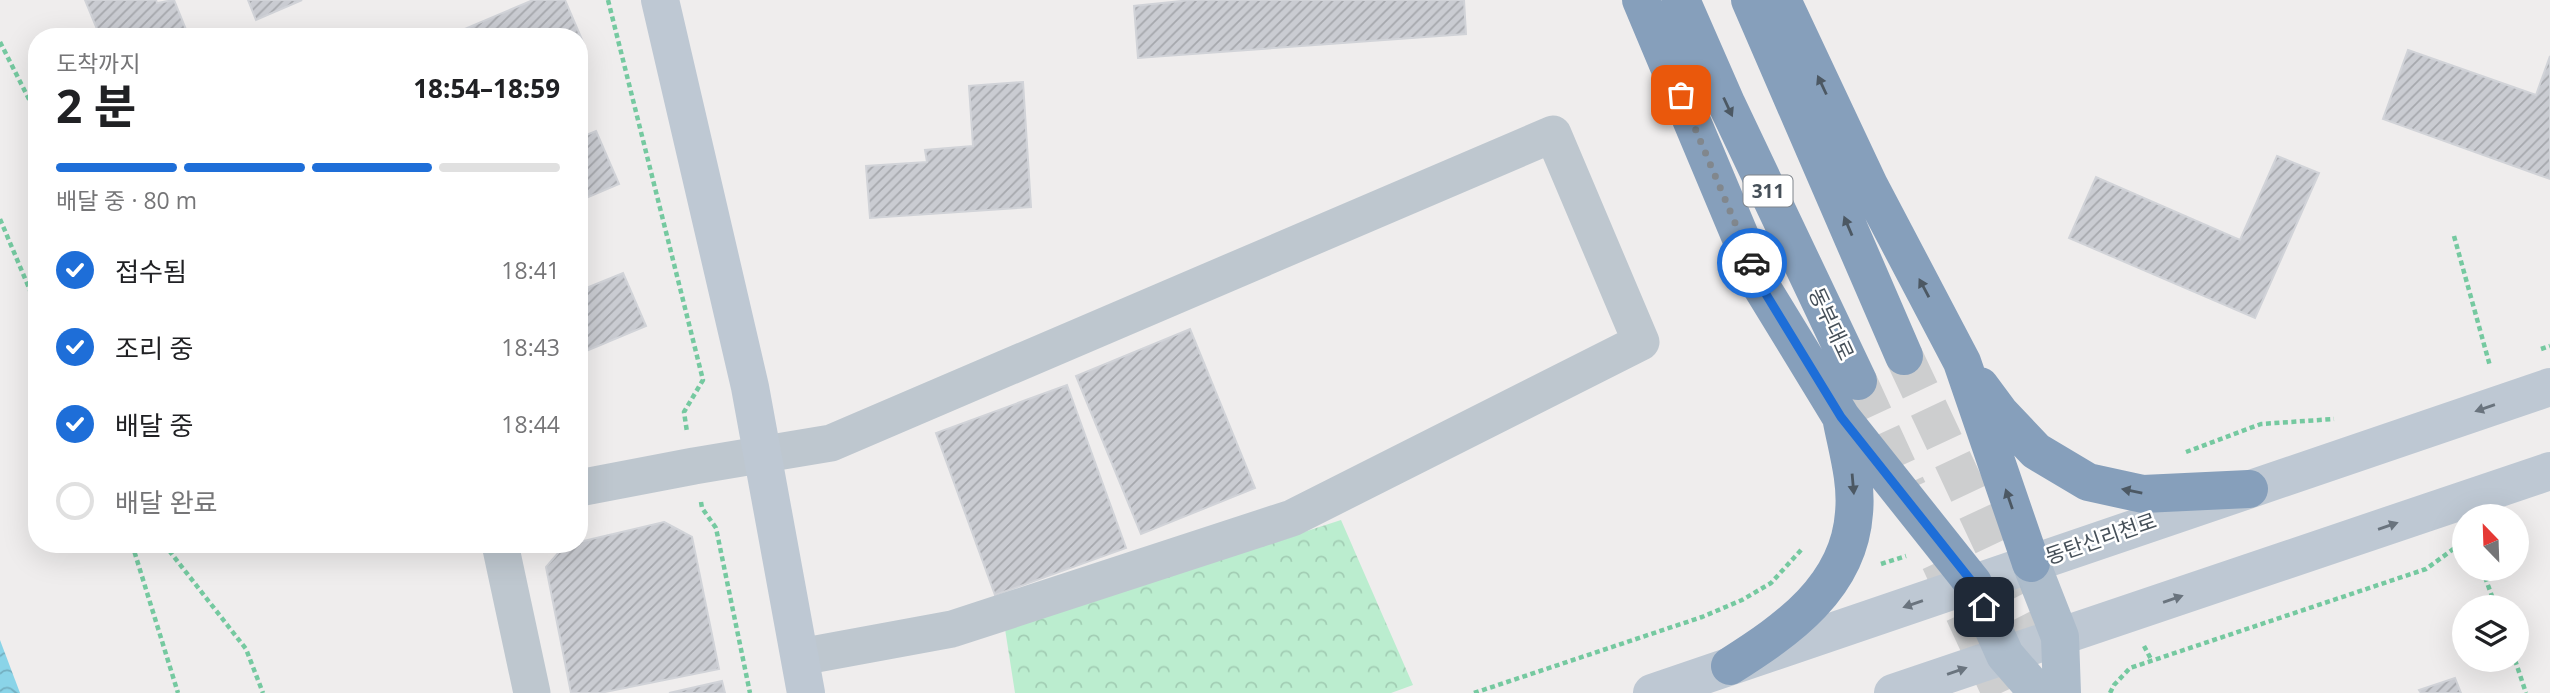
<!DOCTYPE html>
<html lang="ko">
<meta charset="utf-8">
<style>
body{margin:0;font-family:"Open Sans","Noto Sans KR",sans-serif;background:#f6f6f6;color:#202124;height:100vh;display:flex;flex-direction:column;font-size:26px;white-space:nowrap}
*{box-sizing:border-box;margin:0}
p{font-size:23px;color:#757577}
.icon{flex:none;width:38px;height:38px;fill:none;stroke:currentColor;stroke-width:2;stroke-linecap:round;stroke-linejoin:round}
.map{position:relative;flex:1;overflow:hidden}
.sheet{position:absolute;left:28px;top:28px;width:560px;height:525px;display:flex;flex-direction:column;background:#fff;border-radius:28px;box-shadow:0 7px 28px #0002}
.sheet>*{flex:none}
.needle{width:46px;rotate:337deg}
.controls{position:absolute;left:2452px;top:504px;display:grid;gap:14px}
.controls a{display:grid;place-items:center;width:77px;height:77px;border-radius:50%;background:#fff;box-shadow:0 7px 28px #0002;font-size:35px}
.pin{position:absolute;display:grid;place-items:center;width:60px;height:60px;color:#fff;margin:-30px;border-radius:14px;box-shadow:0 4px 10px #0006}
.courier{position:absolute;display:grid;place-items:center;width:70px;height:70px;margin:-35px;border:5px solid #1e6ed8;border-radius:50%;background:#fff;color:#222;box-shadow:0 2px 9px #0007}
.summary em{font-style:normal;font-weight:700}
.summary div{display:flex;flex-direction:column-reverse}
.summary{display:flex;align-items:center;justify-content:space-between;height:119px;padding:0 28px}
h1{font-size:46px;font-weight:700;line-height:52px}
.bar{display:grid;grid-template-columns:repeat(4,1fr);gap:10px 7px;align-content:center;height:84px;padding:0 28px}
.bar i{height:9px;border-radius:5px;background:#e0e0e0}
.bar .active{background:#1e6ed8}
.bar p{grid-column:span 4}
ol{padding:0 28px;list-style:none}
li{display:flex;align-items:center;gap:21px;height:77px}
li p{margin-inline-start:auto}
li .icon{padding:7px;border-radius:50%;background:#1e6ed8;color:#fff;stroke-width:4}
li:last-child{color:#757577}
li i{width:38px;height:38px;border:4px solid #e0e0e0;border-radius:50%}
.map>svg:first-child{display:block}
.forest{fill:url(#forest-crowns)}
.water{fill:url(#water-waves)}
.building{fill:url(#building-hatch);stroke:#d1d3d8;stroke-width:2}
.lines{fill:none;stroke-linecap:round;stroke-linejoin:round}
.secondary-tunnel{stroke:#cdcecf;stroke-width:38;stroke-dasharray:38 19;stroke-linecap:butt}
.highway-tunnel{stroke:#cdcecf;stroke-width:38;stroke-dasharray:38 19;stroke-linecap:butt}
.path{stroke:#75c9a0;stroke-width:4.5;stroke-dasharray:5 3.5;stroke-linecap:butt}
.street{stroke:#bec7cf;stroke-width:37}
.secondary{stroke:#bec8d3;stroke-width:38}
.primary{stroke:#adbccb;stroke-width:38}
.highway{stroke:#869fbb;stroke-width:38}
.oneway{fill:#4c5863}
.oneway2{fill:#6a747e}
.done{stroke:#81878d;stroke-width:7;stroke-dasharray:0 12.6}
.route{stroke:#1e6ed8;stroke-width:9}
.labels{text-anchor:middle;stroke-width:5;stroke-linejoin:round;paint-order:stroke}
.shield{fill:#fff;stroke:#7e848b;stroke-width:2}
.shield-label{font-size:19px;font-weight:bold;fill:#465059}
.street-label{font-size:21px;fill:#465059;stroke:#fff}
</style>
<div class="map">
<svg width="2550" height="693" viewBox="0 0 2550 693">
<defs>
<pattern id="forest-crowns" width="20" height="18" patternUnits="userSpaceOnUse" patternTransform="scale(1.75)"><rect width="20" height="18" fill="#bbedcf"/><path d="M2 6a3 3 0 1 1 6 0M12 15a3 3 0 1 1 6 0" fill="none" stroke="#a2cdb4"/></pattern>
<pattern id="water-waves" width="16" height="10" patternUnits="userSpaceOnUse" patternTransform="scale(1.75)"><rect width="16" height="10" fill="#8ad4e8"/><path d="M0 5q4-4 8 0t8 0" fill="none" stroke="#73aebf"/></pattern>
<pattern id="building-hatch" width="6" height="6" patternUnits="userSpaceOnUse" patternTransform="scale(1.75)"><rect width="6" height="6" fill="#caccd2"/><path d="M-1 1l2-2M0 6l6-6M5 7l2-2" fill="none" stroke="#a6a8ad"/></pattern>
</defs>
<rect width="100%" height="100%" fill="#efeded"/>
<path class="forest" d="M 1341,520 L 1413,685 L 1391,693 L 1015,693 L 1005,629 Z"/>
<path class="water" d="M 0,640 L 20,693 L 0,693 Z"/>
<path class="building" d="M 85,0 L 156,0 L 157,3 L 174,0 L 189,37 L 86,37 L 85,34 L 97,29 Z
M 248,0 L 302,0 L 256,20 Z
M 533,0 L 565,0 L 583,42 L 579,44 L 579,37 L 446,37 Z
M 1191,0 L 1464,0 L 1466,34 L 1138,58 L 1134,6 Z
M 2408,50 L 2536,95 L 2550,56 L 2550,179 L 2383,119 Z
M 1023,82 L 1031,207 L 870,218 L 866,166 L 927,162 L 925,150 L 973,146 L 969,86 Z
M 596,131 L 619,184 L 579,201 L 579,138 Z
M 2277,156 L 2319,173 L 2255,318 L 2069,238 L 2096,177 L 2240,240 Z
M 623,273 L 646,326 L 579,354 L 579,291 Z
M 1190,329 L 1255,488 L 1141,534 L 1076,376 Z
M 1067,385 L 1126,548 L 995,595 L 936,433 Z
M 664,522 L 692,537 L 719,669 L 600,693 L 571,693 L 546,567 L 565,545 L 579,544 L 579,542 Z
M 2455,678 L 2461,693 L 2421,693 L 2419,690 Z
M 722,681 L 725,693 L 669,693 Z"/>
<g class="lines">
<path class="secondary-tunnel" d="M 1904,356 L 1996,552 L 2057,672"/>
<path class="highway-tunnel" d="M 1858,381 L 1908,490
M 1940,561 L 2001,693"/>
<path class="path" d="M 608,0 L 703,380 L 684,412 L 687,432
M 0,42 L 37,115
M 0,219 L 37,307
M 2454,236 L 2490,366
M 2541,349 L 2550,346
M 2186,452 L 2261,424 L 2334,419
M 701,502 L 702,508 L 716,528 L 750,693
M 132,544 L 178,693
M 164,544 L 246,649 L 263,693
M 1881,564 L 1906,556
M 2482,569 L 2496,607
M 2144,646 L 2152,661
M 2515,660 L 2526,693
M 1474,693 L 1702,617 L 1742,600 L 1771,583 L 1802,549
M 2110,693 L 2114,685 L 2130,668 L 2426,569 L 2463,542"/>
<path class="street" d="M 579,488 L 694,466 L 831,443 L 1553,134 L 1641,342 L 1292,518 L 952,629 L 800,657
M 500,544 L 532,693"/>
<path class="secondary" d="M 660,0 L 750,387 L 806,693
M 1652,693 L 2550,387
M 1893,693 L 2550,471"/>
<path class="primary" d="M 2031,563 L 2060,637 L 2062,693
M 1973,583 L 2005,655 L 2038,693"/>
<path class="highway" d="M 1641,0 L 1761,286 L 1841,417 L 1973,583
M 1681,0 L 1727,105 L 1858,381
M 1750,0 L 1904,356
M 1782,0 L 1869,185 L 1962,362 L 2031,563
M 1980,386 L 2000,413 L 2036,451 L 2088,482 L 2143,494 L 2249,489
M 1730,666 C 1787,630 1849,587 1854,513 C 1857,483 1848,452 1842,422"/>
</g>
<defs><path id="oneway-solid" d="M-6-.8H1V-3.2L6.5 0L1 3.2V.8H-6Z" transform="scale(1.75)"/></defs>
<g class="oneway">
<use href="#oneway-solid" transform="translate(1822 85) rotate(-115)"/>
<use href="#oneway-solid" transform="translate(1728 107) rotate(65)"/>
<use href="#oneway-solid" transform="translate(1848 226) rotate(-113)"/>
<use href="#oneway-solid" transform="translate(1924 288) rotate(-118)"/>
<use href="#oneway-solid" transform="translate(1853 484) rotate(85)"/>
<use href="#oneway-solid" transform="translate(2132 491) rotate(-169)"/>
<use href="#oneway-solid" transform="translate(2009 499) rotate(-109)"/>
</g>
<g class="oneway2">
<use href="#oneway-solid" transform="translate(2485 408) rotate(161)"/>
<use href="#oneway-solid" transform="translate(2388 526) rotate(-19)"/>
<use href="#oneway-solid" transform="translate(2173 599) rotate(-19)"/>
<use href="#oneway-solid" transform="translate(1913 604) rotate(161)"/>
<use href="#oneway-solid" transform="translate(1957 671) rotate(-19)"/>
</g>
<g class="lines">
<path class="done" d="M 1681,95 L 1752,263"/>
<path class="route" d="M 1752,263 L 1761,286 L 1841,417 L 1973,583 L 1984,607"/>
</g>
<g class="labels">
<rect class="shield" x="1743.5" y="175.5" width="49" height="31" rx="5"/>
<g class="shield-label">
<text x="1768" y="198">311</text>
</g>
<g class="street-label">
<text transform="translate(1831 324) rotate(65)" y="7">동부대로</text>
<text transform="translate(2101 539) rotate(-19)" y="7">동탄신리천로</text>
</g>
</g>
</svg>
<div class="controls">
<a><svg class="needle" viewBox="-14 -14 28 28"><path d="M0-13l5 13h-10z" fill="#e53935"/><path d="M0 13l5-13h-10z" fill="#757577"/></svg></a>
<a><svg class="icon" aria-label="layers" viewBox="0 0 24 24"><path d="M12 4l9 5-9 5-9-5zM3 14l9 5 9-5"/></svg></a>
</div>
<div class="pin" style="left:1681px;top:95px;background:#ea580c"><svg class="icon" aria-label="bag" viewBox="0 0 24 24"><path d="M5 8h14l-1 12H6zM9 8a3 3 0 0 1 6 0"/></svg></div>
<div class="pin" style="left:1984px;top:607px;background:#1f2937"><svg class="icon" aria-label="home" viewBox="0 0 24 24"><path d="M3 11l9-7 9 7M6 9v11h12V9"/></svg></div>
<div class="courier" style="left:1752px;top:263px"><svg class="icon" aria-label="car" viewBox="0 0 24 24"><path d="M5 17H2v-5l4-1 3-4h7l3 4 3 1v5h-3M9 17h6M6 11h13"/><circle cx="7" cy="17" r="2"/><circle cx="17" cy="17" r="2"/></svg></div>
<section class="sheet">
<div class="summary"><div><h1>2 분</h1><p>도착까지</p></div><em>18:54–18:59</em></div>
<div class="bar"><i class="active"></i><i class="active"></i><i class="active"></i><i></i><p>배달 중 · 80 m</p></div>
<ol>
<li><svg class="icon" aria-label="check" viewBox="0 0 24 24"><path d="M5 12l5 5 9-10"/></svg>접수됨<p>18:41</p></li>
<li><svg class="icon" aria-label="check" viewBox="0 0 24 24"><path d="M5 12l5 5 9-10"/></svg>조리 중<p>18:43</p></li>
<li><svg class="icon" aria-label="check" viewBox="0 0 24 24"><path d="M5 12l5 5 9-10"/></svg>배달 중<p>18:44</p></li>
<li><i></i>배달 완료</li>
</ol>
</section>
</div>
